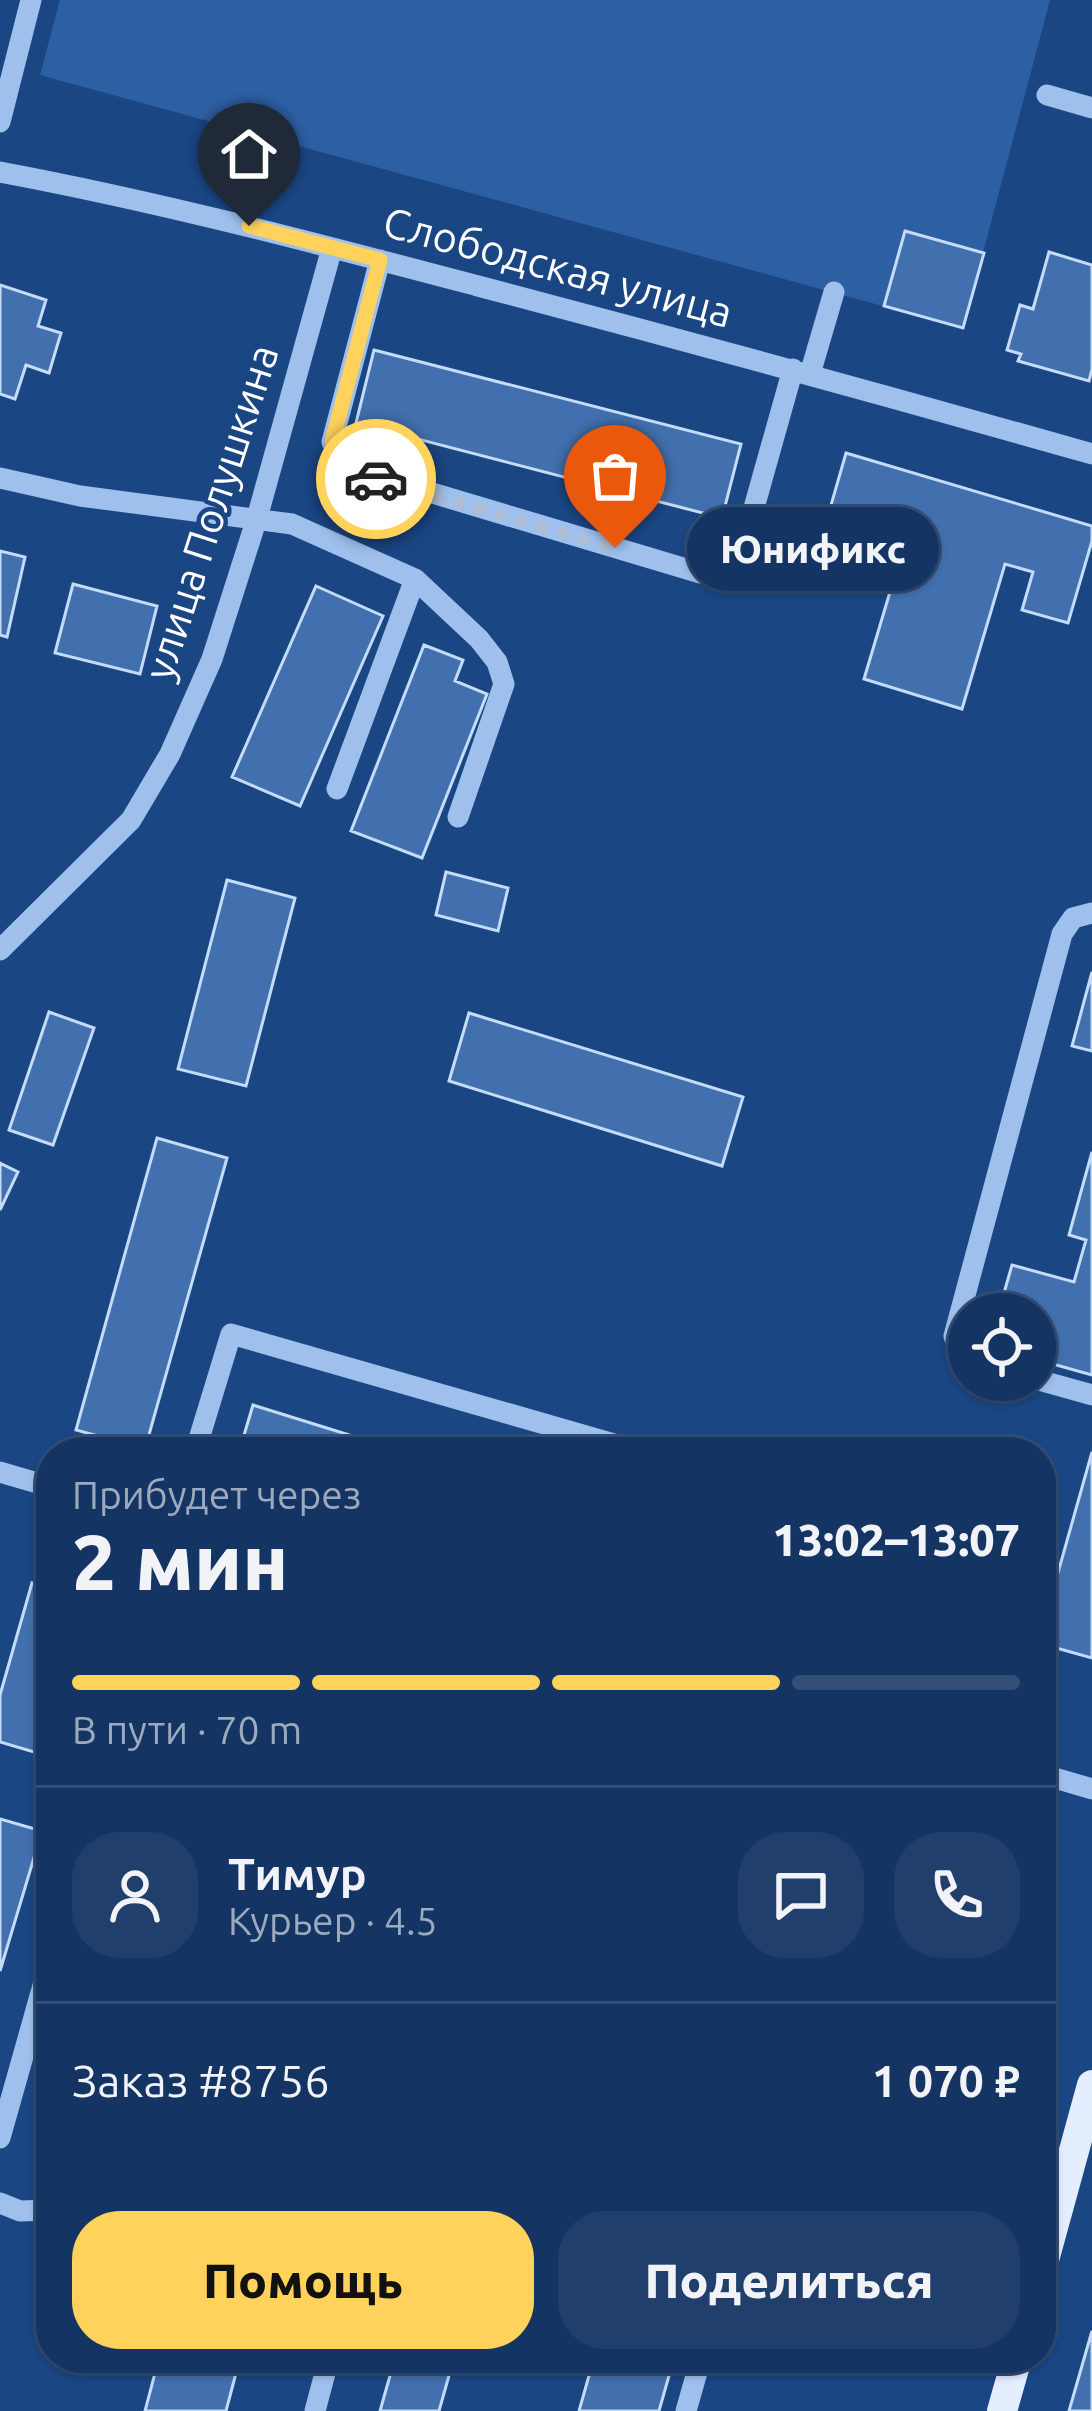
<!DOCTYPE html>
<html lang="ru">
<meta charset="utf-8">
<style>
body{margin:0;font-family:Ubuntu,sans-serif;background:#213f6c;color:#f1f3f6;height:100vh;display:flex;flex-direction:column;font-size:45px;white-space:nowrap}
*{box-sizing:border-box;margin:0}
p{font-size:39px;color:#9daabe}
.icon{flex:none;width:66px;height:66px;fill:none;stroke:currentColor;stroke-width:2;stroke-linecap:round;stroke-linejoin:round}
.map{position:relative;flex:1;overflow:hidden}
.sheet{position:absolute;left:36px;top:1437px;width:1020px;height:936px;display:flex;flex-direction:column;background:#143463;border-radius:48px;box-shadow:0 3px 9px #0004,0 0 0 3px #334f78}
.sheet>*{flex:none}
.tools{position:absolute;left:948px;top:1293px;display:grid;gap:24px}
.tools a{display:grid;place-items:center;width:108px;height:108px;border-radius:50%;background:#143463;box-shadow:0 3px 9px #0004,0 0 0 3px #334f78;font-size:60px}
.pin{position:absolute;display:grid;place-items:center;width:102px;height:102px;color:#fff;margin:-123px -51px;border-radius:50% 50% 50% 0;rotate:-45deg;box-shadow:0 0 12px #0007}
.pin .icon{rotate:45deg}
.courier{position:absolute;display:grid;place-items:center;width:120px;height:120px;margin:-60px;border:9px solid #fed25b;border-radius:50%;background:#fff;color:#222;box-shadow:0 3px 15px #0007}
.bubble{position:absolute;height:84px;border-radius:42px;background:#143463;box-shadow:0 3px 9px #0004,0 0 0 3px #334f78;font-size:39px;font-weight:800;line-height:84px;text-align:center}
.head em{font-style:normal;font-weight:800}
.head div{display:flex;flex-direction:column-reverse}
.head{display:flex;align-items:center;justify-content:space-between;height:204px;padding:0 36px}
h1{font-size:78px;font-weight:800;line-height:90px}
.bar{display:grid;grid-template-columns:repeat(4,1fr);gap:18px 12px;align-content:center;height:144px;padding:0 36px}
.bar i{height:15px;border-radius:9px;background:#334f78}
.bar .active{background:#fed25b}
.bar p{grid-column:span 4}
.line{display:flex;align-items:center;gap:30px;padding:0 36px;border-top:3px solid #334f78}
.line div{flex:1}
.round{display:grid;place-items:center;flex:none;width:126px;height:126px;border-radius:48px;background:#213f6c}
.action{display:flex;gap:24px;margin-top:auto;padding:24px 36px}
.action a{flex:1;height:138px;border-radius:48px;background:#fed25b;color:#111;font-size:48px;font-weight:800;line-height:138px;text-align:center}
.action a+a{background:#213f6c;color:#f1f3f6}
.map>svg:first-child{display:block}
.green{fill:#2d5fa3}
.building{fill:#4270ae;stroke:#c4dbf9;stroke-width:3}
.lines{fill:none;stroke-linecap:round;stroke-linejoin:round}
.minor{stroke:#9fc0ec;stroke-width:21}
.major{stroke:#e4eeff;stroke-width:30}
.done{stroke:#afbed4;stroke-width:12;stroke-dasharray:0 21.6}
.route{stroke:#fed25b;stroke-width:15}
.labels{text-anchor:middle;stroke-width:9;stroke-linejoin:round;paint-order:stroke}
.street-label{font-size:42px;fill:#fff;stroke:#1a4684}
</style>
<div class="map">
<svg width="1092" height="2411" viewBox="0 0 1092 2411">
<rect width="100%" height="100%" fill="#1a4684"/>
<path class="green" d="M 60,0 L 1050,0 L 963,328 L 40,75 Z"/>
<path class="building" d="M 905,231 L 984,253 L 963,328 L 884,306 Z
M 1049,252 L 1092,265 L 1092,369 L 1089,381 L 1018,361 L 1021,354 L 1007,350 L 1020,305 L 1033,309 Z
M 0,285 L 46,300 L 38,326 L 61,333 L 49,373 L 26,365 L 15,399 L 0,394 Z
M 374,350 L 741,444 L 722,518 L 356,423 Z
M 846,453 L 1092,526 L 1092,541 L 1068,623 L 1022,610 L 1033,572 L 1005,564 L 962,709 L 864,679 L 907,535 L 878,526 L 868,562 L 819,547 Z
M 0,551 L 25,557 L 7,637 L 0,635 Z
M 73,584 L 157,606 L 140,674 L 55,653 Z
M 316,586 L 383,616 L 300,806 L 232,777 Z
M 424,645 L 463,660 L 455,681 L 487,694 L 422,858 L 351,831 Z
M 446,872 L 508,888 L 498,931 L 436,915 Z
M 227,880 L 295,898 L 246,1086 L 178,1069 Z
M 1092,972 L 1092,1051 L 1072,1046 Z
M 49,1012 L 94,1028 L 53,1145 L 9,1130 Z
M 469,1013 L 743,1097 L 722,1166 L 449,1081 Z
M 157,1138 L 227,1158 L 145,1449 L 76,1430 Z
M 1092,1152 L 1092,1375 L 1035,1359 L 1035,1314 L 998,1314 L 1012,1265 L 1074,1282 L 1086,1240 L 1069,1235 Z
M 0,1163 L 18,1172 L 0,1210 Z
M 253,1405 L 404,1452 L 239,1452 Z
M 1092,1452 L 1092,1658 L 1042,1644 L 1041,1649 L 1041,1633 Z
M 32,1583 L 51,1589 L 51,1757 L 0,1742 L 0,1695 Z
M 0,1819 L 42,1831 L 0,1971 Z
M 1092,2331 L 1092,2411 L 1069,2411 Z
M 159,2358 L 240,2358 L 226,2411 L 145,2411 Z
M 395,2358 L 454,2358 L 439,2411 L 380,2411 Z
M 594,2358 L 674,2358 L 659,2411 L 579,2411 Z"/>
<g class="lines">
<path class="minor" d="M 1047,95 L 1092,108
M 0,122 L 31,0
M 0,172 C 161,202 319,244 478,286 C 683,340 888,396 1092,454
M 380,260 L 332,442 L 342,466 L 700,573 L 724,575 L 741,554 L 793,369
M 810,374 L 834,292
M 0,478 L 80,496 L 292,524 L 415,579 L 479,639 L 497,662 L 504,684 L 458,817
M 337,789 L 415,579
M 0,950 L 131,820 L 170,754 L 212,659 L 257,518 L 332,248
M 969,1360 L 959,1353 L 954,1336 L 1062,934 L 1073,918 L 1092,913
M 1035,1379 L 1092,1395
M 195,1452 L 231,1334 L 642,1452
M 0,1472 L 51,1487
M 1041,1774 L 1092,1789
M 0,2138 L 51,1957
M 0,2203 L 20,2211 L 51,2210
M 315,2411 L 329,2358
M 686,2411 L 701,2358"/>
<path class="major" d="M 1041,2271 L 1092,2085
M 1002,2411 L 1017,2358"/>
</g>
<g class="lines">
<path class="done" d="M 376,479 L 615,548"/>
<path class="route" d="M 249,226 L 380,260 L 332,442 L 342,466 L 376,479"/>
</g>
<g class="labels">
<g class="street-label">
<text transform="translate(558 267) rotate(15)" y="15">Слободская улица</text>
<text transform="translate(211 512) rotate(-72)" y="15">улица Полушкина</text>
</g>
</g>
</svg>
<div class="tools">
<a><svg class="icon" aria-label="locate" viewBox="0 0 24 24"><circle cx="12" cy="12" r="6"/><path d="M12 2v4M12 18v4M2 12h4M18 12h4"/></svg></a>
</div>
<div class="pin" style="left:615px;top:548px;background:#ea580c"><svg class="icon" aria-label="bag" viewBox="0 0 24 24"><path d="M5 8h14l-1 12H6zM9 8a3 3 0 0 1 6 0"/></svg></div>
<div class="pin" style="left:249px;top:226px;background:#1f2937"><svg class="icon" aria-label="home" viewBox="0 0 24 24"><path d="M3 11l9-7 9 7M6 9v11h12V9"/></svg></div>
<div class="courier" style="left:376px;top:479px"><svg class="icon" aria-label="car" viewBox="0 0 24 24"><path d="M5 17H2v-5l4-1 3-4h7l3 4 3 1v5h-3M9 17h6M6 11h13"/><circle cx="7" cy="17" r="2"/><circle cx="17" cy="17" r="2"/></svg></div>
<div class="bubble" style="left:687px;top:507px;width:252px">Юнификс</div>
<section class="sheet">
<div class="head"><div><h1>2 мин</h1><p>Прибудет через</p></div><em>13:02–13:07</em></div>
<div class="bar"><i class="active"></i><i class="active"></i><i class="active"></i><i></i><p>В пути · 70 m</p></div>
<div class="line" style="height:216px"><a class="round"><svg class="icon" aria-label="person" viewBox="0 0 24 24"><circle cx="12" cy="8" r="4"/><path d="M4 21q1-7 8-7t8 7"/></svg></a><div><b>Тимур</b><p>Курьер · 4.5</p></div><a class="round"><svg class="icon" aria-label="chat" viewBox="0 0 24 24"><path d="M4 5h16v11H9l-5 4z"/></svg></a><a class="round"><svg class="icon" aria-label="phone" viewBox="0 0 24 24"><path d="M5 4h4l2 5-3 2q2 4 5 5l2-3 5 2v4C11 20 4 13 5 4z"/></svg></a></div>
<div class="line" style="height:156px"><div>Заказ #8756</div><b>1 070 ₽</b></div>
<div class="action"><a>Помощь</a><a>Поделиться</a></div>
</section>
</div>
